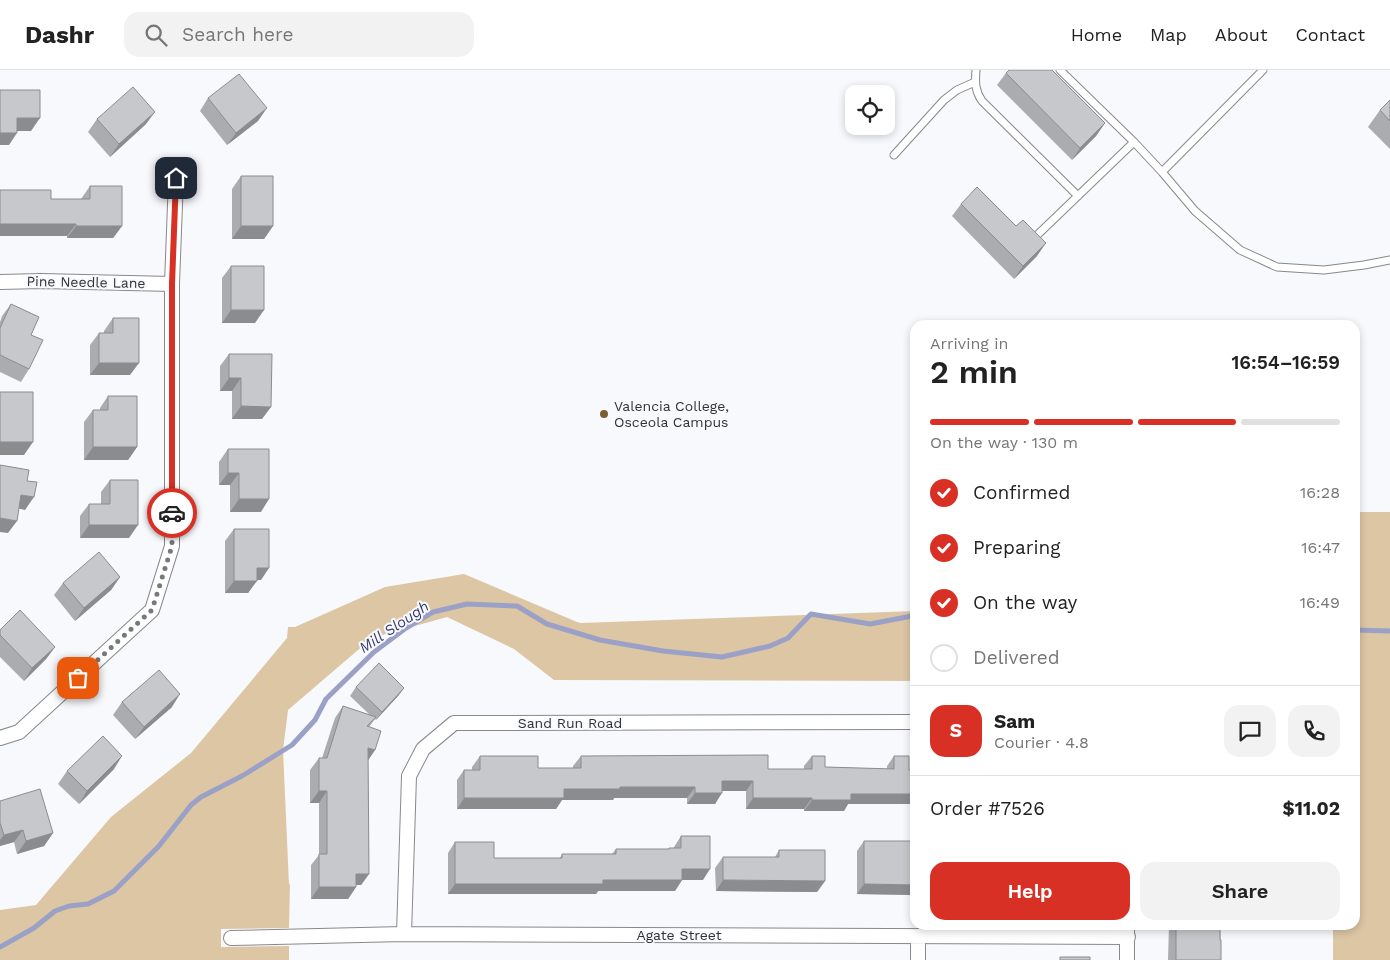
<!DOCTYPE html>
<meta charset="utf-8">
<style>
body{margin:0;font-family:"Work Sans",sans-serif;background:#f2f2f2;color:#222;height:100vh;display:flex;flex-direction:column;font-size:19px;white-space:nowrap}
*{box-sizing:border-box;margin:0}
p{font-size:16px;color:#767676}
.icon{flex:none;width:28px;height:28px;fill:none;stroke:currentColor;stroke-width:2;stroke-linecap:round;stroke-linejoin:round}
.map{position:relative;flex:1;overflow:hidden}
.sheet{position:absolute;left:910px;top:250px;width:450px;height:610px;display:flex;flex-direction:column;background:#fff;border-radius:15px;box-shadow:0 2px 8px #0003}
.sheet>*{flex:none}
.fabs{position:absolute;left:845px;top:15px;display:grid;gap:10px}
.fabs a{display:grid;place-items:center;width:50px;height:50px;border-radius:10px;background:#fff;box-shadow:0 2px 8px #0003;font-size:25px}
.pin{position:absolute;display:grid;place-items:center;width:42px;height:42px;color:#fff;margin:-21px;border-radius:10px;box-shadow:0 2px 8px #0006}
.courier{position:absolute;display:grid;place-items:center;width:50px;height:50px;margin:-25px;border:4px solid #d93025;border-radius:50%;background:#fff;color:#222;box-shadow:0 1px 6px #0007}
.headline em{font-style:normal;font-weight:600}
.headline div{display:flex;flex-direction:column-reverse}
.headline{display:flex;align-items:center;justify-content:space-between;height:85px;padding:0 20px}
h1{font-size:32px;font-weight:600;line-height:38px}
.bar{display:grid;grid-template-columns:repeat(4,1fr);gap:8px 5px;align-content:center;height:60px;padding:0 20px}
.bar i{height:6px;border-radius:4px;background:#e0e0e0}
.bar .current{background:#d93025}
.bar p{grid-column:span 4}
.line{display:flex;align-items:center;gap:12px;padding:0 20px;border-top:1px solid #e0e0e0}
.line div{flex:1}
.round{display:grid;place-items:center;flex:none;width:52px;height:52px;border-radius:15px;background:#f2f2f2}
ol{padding:0 20px;list-style:none}
li{display:flex;align-items:center;gap:15px;height:55px}
li p{margin-inline-start:auto}
li .icon{padding:5px;border-radius:50%;background:#d93025;color:#fff;stroke-width:4}
li:last-child{color:#767676}
li i{width:28px;height:28px;border:2px solid #e0e0e0;border-radius:50%}
.primary-button{display:flex;gap:10px;margin-top:auto;padding:10px 20px}
.primary-button a{flex:1;height:58px;border-radius:15px;background:#d93025;color:#fff;font-size:20px;font-weight:600;line-height:58px;text-align:center}
.primary-button a+a{background:#f2f2f2;color:#222}
header{display:flex;align-items:center;gap:30px;box-sizing:border-box;height:70px;padding:0 25px;background:#fff;border-bottom:1px solid #e0e0e0}
header strong{font-size:24px}
nav{display:flex;gap:28px;margin-inline-start:auto;font-size:18px}
.search{width:350px;height:45px;background:#f2f2f2;display:flex;align-items:center;gap:12px;box-sizing:border-box;padding:0 18px;border-radius:15px;color:#767676;font-size:19px}
.map>svg:first-child{display:block}
.green{fill:#dcc6a4}
.lines{fill:none;stroke-linecap:round;stroke-linejoin:round}
.stream{stroke:#9ba1c6;stroke-width:5}
.lane-casing{stroke:#88888c;stroke-width:9}
.street-casing{stroke:#88888c;stroke-width:16}
.lane{stroke:#fff;stroke-width:7}
.street{stroke:#fff;stroke-width:14}
.wall{fill:#abacaf}
.shaded-wall{fill:#8b8c8e}
.building{fill:#c7c8cb;stroke:#8b8c8e}
.done{stroke:#77787a;stroke-width:5;stroke-dasharray:0 9}
.route{stroke:#d93025;stroke-width:6}
.poi-dot{fill:#7a5f31;stroke:#f8f9fd;stroke-width:2}
.labels{text-anchor:middle;stroke-width:4;stroke-linejoin:round;paint-order:stroke}
.street-label{font-size:14px;fill:#313233;stroke:#f8f9fd}
.poi-label{font-size:14px;fill:#313233;stroke:#f8f9fd;text-anchor:start}
.water-label{font-size:15px;font-style:italic;fill:#383d6f;stroke:#f8f9fd}
</style>
<header>
<strong>Dashr</strong>
<div class="search"><svg class="icon" aria-label="search" viewBox="0 0 24 24"><circle cx="10" cy="10" r="6"/><path d="M15 15l6 6"/></svg>Search here</div>
<nav><a>Home</a><a>Map</a><a>About</a><a>Contact</a></nav>
</header>
<div class="map">
<svg width="1390" height="890" viewBox="0 0 1390 890">
<rect width="100%" height="100%" fill="#f8f9fd"/>
<path class="green" d="M 1355,442 L 1390,442 L 1390,890 L 1333,890 L 1333,855 L 1355,855 Z
M 464,504 L 577,552 L 581,553 L 915,541 L 915,611 L 554,610 L 514,579 L 447,547 L 372,568 L 288,640 L 283,680 L 289,815 L 290,813 L 289,858 L 221,859 L 221,877 L 289,876 L 289,890 L 0,890 L 0,840 L 36,835 L 111,747 L 191,683 L 287,568 L 288,557 L 295,557 L 385,517 Z"/>
<g class="lines">
<path class="stream" d="M 1355,560 L 1390,561
M 0,877 L 34,858 L 55,841 L 69,836 L 88,834 L 114,821 L 159,776 L 191,735 L 201,727 L 242,706 L 292,675 L 315,650 L 326,629 L 374,582 L 406,558 L 433,542 L 467,534 L 517,536 L 547,554 L 600,570 L 663,581 L 722,587 L 770,576 L 788,568 L 811,544 L 870,554 L 912,546 L 915,546"/>
<g class="lane-casing">
<path id="lane" d="M 976,0 C 975,12 975,21 982,31 L 1078,126
M 1060,0 L 1134,72 L 1162,102 L 1263,0
M 894,85 L 944,30 L 957,20 L 975,12
M 1162,102 L 1195,141 L 1240,180 L 1277,197 L 1324,200 L 1364,195 L 1390,190
M 1031,171 L 1134,72"/>
</g>
<g class="street-casing">
<path id="street" d="M 0,212 L 41,211 L 172,214
M 0,668 L 19,662 L 152,540 L 172,476 L 172,214 L 176,108
M 404,864 L 409,706 L 423,679 L 454,653 L 915,652
M 231,868 L 404,864 L 1128,867
M 918,890 L 918,866
M 1127,890 L 1127,855"/>
</g>
<use href="#lane" class="lane"/>
<use href="#street" class="street"/>
</g>
<path class="wall" d="M 1006,3 L 1105,53 L 1096,66 L 1072,90 L 997,15 Z
M 208,28 L 258,51 L 227,75 L 200,41 Z
M 1390,30 L 1390,79 L 1368,57 L 1380,40 Z
M 97,49 L 146,54 L 110,87 L 88,62 Z
M 241,106 L 273,156 L 264,169 L 232,169 L 232,119 Z
M 90,116 L 122,156 L 113,168 L 67,168 L 67,166 L 0,166 L 51,129 L 81,129 Z
M 961,134 L 1037,186 L 1014,209 L 952,146 Z
M 231,196 L 255,253 L 222,253 L 222,208 Z
M 11,234 L 31,265 L 29,299 L 21,312 L 0,302 L 0,252 L 2,246 Z
M 113,248 L 130,305 L 90,305 L 90,275 L 99,263 L 104,263 L 104,261 Z
M 229,284 L 262,349 L 232,349 L 232,321 L 220,321 L 220,296 Z
M 108,326 L 137,377 L 128,390 L 84,390 L 84,352 L 93,340 L 100,340 L 100,338 Z
M 228,379 L 261,442 L 230,442 L 230,415 L 219,415 L 219,392 Z
M 110,410 L 129,468 L 80,468 L 80,446 L 89,434 L 101,434 L 101,422 Z
M 234,459 L 261,510 L 257,510 L 248,523 L 225,523 L 225,471 Z
M 120,507 L 111,520 L 75,551 L 54,525 L 63,513 Z
M 0,560 L 55,577 L 46,589 L 24,611 L 0,587 Z
M 356,617 L 404,618 L 398,626 L 376,650 L 375,649 L 369,657 L 375,680 L 368,690 L 369,804 L 361,815 L 356,815 L 356,817 L 348,829 L 311,829 L 311,795 L 319,785 L 319,733 L 310,733 L 310,700 L 319,688 L 322,688 L 335,648 L 343,636 L 370,645 L 350,626 Z
M 122,632 L 172,637 L 135,669 L 113,645 Z
M 480,686 L 538,698 L 573,698 L 573,696 L 581,686 L 768,699 L 804,699 L 804,696 L 812,686 L 825,697 L 887,699 L 887,696 L 894,686 L 909,700 L 915,734 L 848,734 L 844,741 L 804,741 L 804,739 L 746,739 L 746,721 L 722,721 L 715,734 L 687,734 L 687,728 L 614,728 L 613,730 L 562,730 L 556,739 L 457,739 L 457,710 L 464,700 L 472,700 L 472,697 Z
M 114,699 L 79,734 L 58,714 L 67,701 Z
M 0,731 L 53,763 L 44,776 L 17,784 L 14,772 L 0,776 Z
M 681,766 L 703,810 L 682,810 L 675,821 L 598,821 L 596,824 L 448,824 L 448,783 L 455,772 L 494,788 L 560,788 L 562,784 L 612,784 L 616,779 L 668,779 L 669,778 L 674,778 L 674,777 Z
M 864,771 L 915,771 L 915,825 L 857,824 L 857,781 Z
M 779,780 L 825,811 L 817,822 L 716,821 L 715,798 L 723,787 L 775,787 Z
M 1169,855 L 1220,855 L 1221,890 L 1168,890 Z"/>
<path class="shaded-wall" d="M 267,38 L 258,51 L 227,75 L 236,63 Z
M 155,42 L 146,54 L 110,87 L 119,74 Z
M 17,48 L 40,48 L 31,61 L 9,61 Z
M 1105,53 L 1096,66 L 1072,90 L 1080,78 Z
M 0,63 L 17,63 L 9,75 L 0,75 Z
M 0,154 L 76,154 L 67,166 L 0,166 Z
M 76,156 L 122,156 L 113,168 L 67,168 Z
M 241,156 L 273,156 L 264,169 L 232,169 Z
M 1046,173 L 1037,186 L 1014,209 L 1023,196 Z
M 231,240 L 264,240 L 255,253 L 222,253 Z
M 99,293 L 139,293 L 130,305 L 90,305 Z
M 229,308 L 241,308 L 232,321 L 220,321 Z
M 241,336 L 271,337 L 262,349 L 232,349 Z
M 0,372 L 33,372 L 24,385 L 0,385 Z
M 93,377 L 137,377 L 128,390 L 84,390 Z
M 228,403 L 239,403 L 230,415 L 219,415 Z
M 21,425 L 34,427 L 25,440 L 12,437 Z
M 239,429 L 269,429 L 261,442 L 230,442 Z
M 0,448 L 17,451 L 8,463 L 0,462 Z
M 89,455 L 138,455 L 129,468 L 80,468 Z
M 257,498 L 269,498 L 261,510 L 248,510 Z
M 120,507 L 111,520 L 75,551 L 84,538 Z
M 234,511 L 257,511 L 248,523 L 225,523 Z
M 55,577 L 46,589 L 24,611 L 32,598 Z
M 404,618 L 398,626 L 376,650 L 382,642 Z
M 180,624 L 172,637 L 135,669 L 144,657 Z
M 368,678 L 375,680 L 367,692 Z
M 122,686 L 114,699 L 79,734 L 87,721 Z
M 722,711 L 753,711 L 746,721 L 715,721 Z
M 620,717 L 695,717 L 687,728 L 614,728 L 613,730 L 562,730 L 556,739 L 457,739 L 464,728 L 564,719 Z
M 319,721 L 327,721 L 319,733 L 310,733 Z
M 695,723 L 722,723 L 715,734 L 687,734 Z
M 851,724 L 915,724 L 915,734 L 848,734 L 844,741 L 804,741 L 812,730 Z
M 753,728 L 812,728 L 804,739 L 746,739 Z
M 23,760 L 14,772 L 0,776 L 0,770 L 4,765 Z
M 53,763 L 44,776 L 17,784 L 26,771 Z
M 682,799 L 710,799 L 703,810 L 675,810 Z
M 356,804 L 369,804 L 361,815 L 348,815 Z
M 603,810 L 682,810 L 675,821 L 598,821 L 596,824 L 448,824 L 455,814 Z
M 723,810 L 825,811 L 817,822 L 716,821 Z
M 864,814 L 915,815 L 915,825 L 857,824 Z
M 319,817 L 356,817 L 348,829 L 311,829 Z"/>
<path class="building" d="M 1009,0 L 1052,0 L 1105,53 L 1080,78 L 1006,3 Z
M 239,4 L 267,38 L 236,63 L 208,28 Z
M 133,17 L 155,42 L 119,74 L 97,49 Z
M 0,20 L 40,20 L 40,48 L 17,48 L 17,63 L 0,63 Z
M 1390,30 L 1390,51 L 1380,40 Z
M 241,106 L 273,106 L 273,156 L 241,156 Z
M 90,116 L 122,116 L 122,156 L 76,156 L 76,154 L 0,154 L 0,120 L 51,120 L 51,129 L 90,129 Z
M 977,117 L 1016,156 L 1023,150 L 1046,173 L 1023,196 L 961,134 Z
M 231,196 L 264,196 L 264,240 L 231,240 Z
M 11,234 L 39,247 L 31,265 L 43,270 L 29,299 L 0,285 L 0,258 Z
M 113,248 L 139,248 L 139,293 L 99,293 L 99,263 L 113,263 Z
M 229,284 L 272,284 L 271,337 L 241,336 L 241,308 L 229,308 Z
M 0,322 L 33,322 L 33,372 L 0,372 Z
M 108,326 L 137,326 L 137,377 L 93,377 L 93,340 L 108,340 Z
M 228,379 L 269,379 L 269,429 L 239,429 L 239,403 L 228,403 Z
M 0,395 L 29,400 L 27,411 L 37,412 L 34,427 L 21,425 L 17,451 L 0,448 Z
M 110,410 L 138,410 L 138,455 L 89,455 L 89,434 L 110,434 Z
M 234,459 L 269,459 L 269,498 L 257,498 L 257,511 L 234,511 Z
M 99,482 L 120,507 L 84,538 L 63,513 Z
M 20,540 L 55,577 L 32,598 L 0,565 L 0,560 Z
M 379,593 L 404,618 L 382,642 L 356,617 Z
M 159,600 L 180,624 L 144,657 L 122,632 Z
M 343,636 L 376,647 L 367,656 L 381,661 L 375,680 L 368,678 L 369,804 L 356,804 L 356,817 L 319,817 L 319,784 L 327,784 L 327,721 L 319,721 L 319,688 L 327,688 Z
M 103,666 L 122,686 L 87,721 L 67,701 Z
M 768,685 L 768,699 L 812,699 L 812,686 L 825,686 L 825,697 L 894,699 L 894,686 L 909,686 L 909,700 L 915,700 L 915,724 L 851,724 L 851,730 L 812,730 L 812,728 L 753,728 L 753,711 L 722,711 L 722,723 L 695,723 L 695,717 L 620,717 L 620,719 L 564,719 L 564,728 L 464,728 L 464,700 L 480,700 L 480,686 L 538,686 L 538,698 L 581,698 L 581,686 Z
M 40,719 L 53,763 L 26,771 L 23,760 L 4,765 L 0,753 L 0,731 Z
M 681,766 L 710,766 L 710,799 L 682,799 L 682,810 L 603,810 L 603,814 L 455,814 L 455,772 L 494,772 L 494,788 L 562,788 L 562,784 L 616,784 L 616,779 L 669,779 L 669,778 L 681,778 Z
M 864,771 L 915,771 L 915,815 L 864,814 Z
M 779,780 L 825,780 L 825,811 L 723,810 L 723,787 L 779,787 Z
M 1176,855 L 1220,855 L 1220,870 L 1221,870 L 1221,890 L 1176,890 Z
M 1060,887 L 1090,887 L 1090,890 L 1060,890 Z"/>
<g class="lines">
<path class="done" d="M 78,608 L 152,540 L 172,476 L 172,443"/>
<path class="route" d="M 172,443 L 172,214 L 176,108"/>
</g>
<circle class="poi-dot" cx="604" cy="344" r="5"/>
<g class="labels">
<g class="street-label">
<text transform="translate(86 212) rotate(1)" y="5">Pine Needle Lane</text>
<text x="570" y="658">Sand Run Road</text>
<text x="679" y="870">Agate Street</text>
</g>
<g class="poi-label">
<text x="614" y="341">Valencia College,<tspan x="614" dy="16">Osceola Campus</tspan></text>
</g>
<g class="water-label">
<text transform="translate(394 557) rotate(-34)" y="5">Mill Slough</text>
</g>
</g>
</svg>
<div class="fabs">
<a><svg class="icon" aria-label="locate" viewBox="0 0 24 24"><circle cx="12" cy="12" r="6"/><path d="M12 2v4M12 18v4M2 12h4M18 12h4"/></svg></a>
</div>
<div class="pin" style="left:78px;top:608px;background:#ea580c"><svg class="icon" aria-label="bag" viewBox="0 0 24 24"><path d="M5 8h14l-1 12H6zM9 8a3 3 0 0 1 6 0"/></svg></div>
<div class="pin" style="left:176px;top:108px;background:#1f2937"><svg class="icon" aria-label="home" viewBox="0 0 24 24"><path d="M3 11l9-7 9 7M6 9v11h12V9"/></svg></div>
<div class="courier" style="left:172px;top:443px"><svg class="icon" aria-label="car" viewBox="0 0 24 24"><path d="M5 17H2v-5l4-1 3-4h7l3 4 3 1v5h-3M9 17h6M6 11h13"/><circle cx="7" cy="17" r="2"/><circle cx="17" cy="17" r="2"/></svg></div>
<section class="sheet">
<div class="headline"><div><h1>2 min</h1><p>Arriving in</p></div><em>16:54–16:59</em></div>
<div class="bar"><i class="current"></i><i class="current"></i><i class="current"></i><i></i><p>On the way · 130 m</p></div>
<ol>
<li><svg class="icon" aria-label="check" viewBox="0 0 24 24"><path d="M5 12l5 5 9-10"/></svg>Confirmed<p>16:28</p></li>
<li><svg class="icon" aria-label="check" viewBox="0 0 24 24"><path d="M5 12l5 5 9-10"/></svg>Preparing<p>16:47</p></li>
<li><svg class="icon" aria-label="check" viewBox="0 0 24 24"><path d="M5 12l5 5 9-10"/></svg>On the way<p>16:49</p></li>
<li><i></i>Delivered</li>
</ol>
<div class="line" style="height:90px"><b class="round" style="background:#d93025;color:#fff">S</b><div><b>Sam</b><p>Courier · 4.8</p></div><a class="round"><svg class="icon" aria-label="chat" viewBox="0 0 24 24"><path d="M4 5h16v11H9l-5 4z"/></svg></a><a class="round"><svg class="icon" aria-label="phone" viewBox="0 0 24 24"><path d="M5 4h4l2 5-3 2q2 4 5 5l2-3 5 2v4C11 20 4 13 5 4z"/></svg></a></div>
<div class="line" style="height:65px"><div>Order #7526</div><b>$11.02</b></div>
<div class="primary-button"><a>Help</a><a>Share</a></div>
</section>
</div>
